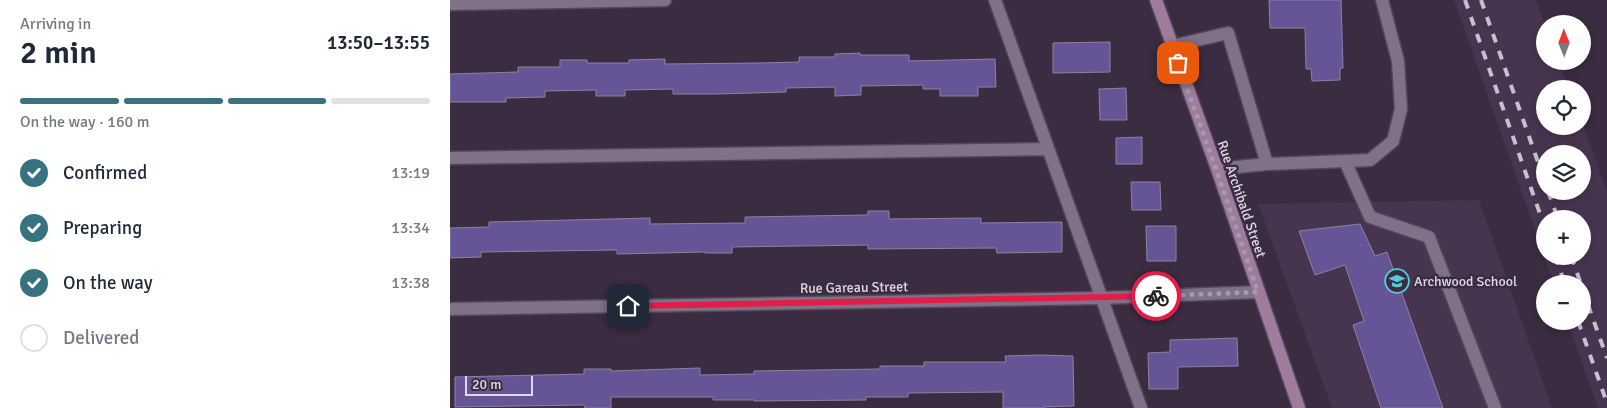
<!DOCTYPE html>
<meta charset="utf-8">
<style>
body{margin:0;font-family:Signika,sans-serif;background:#f6f6f7;color:#1f2937;height:100vh;display:flex;flex-direction:column;font-size:19px;white-space:nowrap}
*{box-sizing:border-box;margin:0}
p{font-size:16px;color:#747a83}
.icon{flex:none;width:28px;height:28px;fill:none;stroke:currentColor;stroke-width:2;stroke-linecap:round;stroke-linejoin:round}
.map{position:relative;flex:1;overflow:hidden}
.details{display:flex;flex-direction:column;background:#fff;width:450px}
.details>*{flex:none}
.needle{width:32px;rotate:359deg}
.fabs{position:absolute;left:1086px;top:15px;display:grid;gap:10px}
.fabs a{display:grid;place-items:center;width:55px;height:55px;border-radius:50%;background:#fff;box-shadow:0 2px 8px #0003;font-size:25px}
.scale{position:absolute;left:15px;bottom:12px;width:68px;box-sizing:border-box;padding-left:5px;border:2px solid #e0d7e5;border-top:0;font-size:14px;line-height:18px;white-space:nowrap;color:#e0d7e5;-webkit-text-stroke:4px #3b2c41;paint-order:stroke}
.pin{position:absolute;display:grid;place-items:center;width:42px;height:42px;color:#fff;margin:-21px;border-radius:10px;box-shadow:0 2px 8px #0006}
.courier{position:absolute;display:grid;place-items:center;width:50px;height:50px;margin:-25px;border:4px solid #e11d48;border-radius:50%;background:#fff;color:#222;box-shadow:0 1px 6px #0007}
.head em{font-style:normal;font-weight:600}
.head div{display:flex;flex-direction:column-reverse}
.head{display:flex;align-items:center;justify-content:space-between;height:85px;padding:0 20px}
h1{font-size:32px;font-weight:600;line-height:38px}
.bar{display:grid;grid-template-columns:repeat(4,1fr);gap:8px 5px;align-content:center;height:60px;padding:0 20px}
.bar i{height:6px;border-radius:4px;background:#e0e1e3}
.bar .on{background:#367280}
.bar p{grid-column:span 4}
ol{padding:0 20px;list-style:none}
li{display:flex;align-items:center;gap:15px;height:55px}
li p{margin-inline-start:auto}
li .icon{padding:5px;border-radius:50%;background:#367280;color:#fff;stroke-width:4}
li:last-child{color:#747a83}
li i{width:28px;height:28px;border:2px solid #e0e1e3;border-radius:50%}
main{display:flex;flex:1;min-height:0}
.map>svg:first-child{display:block}
.built{fill:#47354f;fill-rule:evenodd}
.building{fill:#655597;stroke:#89849f}
.lines{fill:none;stroke-linecap:round;stroke-linejoin:round}
.service-casing{stroke:#534758;stroke-width:15}
.minor-casing{stroke:#534758;stroke-width:15}
.secondary-casing{stroke:#534758;stroke-width:15}
.service{stroke:#817188;stroke-width:12}
.minor{stroke:#817188;stroke-width:12}
.secondary{stroke:#9f7c9d;stroke-width:12}
.rail{stroke:#c9bfce;stroke-width:4;stroke-dasharray:9 9;stroke-linecap:butt}
.done{stroke:#a69bac;stroke-width:5;stroke-dasharray:0 9}
.route{stroke:#e11d48;stroke-width:6}
.labels{text-anchor:middle;stroke-width:5;stroke-linejoin:round;paint-order:stroke}
.street-label{font-size:14px;fill:#e0d7e5;stroke:#3b2c41}
.poi-label{font-size:14px;fill:#e0d7e5;stroke:#3b2c41;text-anchor:start}
</style>
<main>
<section class="details">
<div class="head"><div><h1>2 min</h1><p>Arriving in</p></div><em>13:50–13:55</em></div>
<div class="bar"><i class="on"></i><i class="on"></i><i class="on"></i><i></i><p>On the way · 160 m</p></div>
<ol>
<li><svg class="icon" aria-label="check" viewBox="0 0 24 24"><path d="M5 12l5 5 9-10"/></svg>Confirmed<p>13:19</p></li>
<li><svg class="icon" aria-label="check" viewBox="0 0 24 24"><path d="M5 12l5 5 9-10"/></svg>Preparing<p>13:34</p></li>
<li><svg class="icon" aria-label="check" viewBox="0 0 24 24"><path d="M5 12l5 5 9-10"/></svg>On the way<p>13:38</p></li>
<li><i></i>Delivered</li>
</ol>
</section>
<div class="map">
<svg width="1157" height="408" viewBox="0 0 1157 408">
<rect width="100%" height="100%" fill="#3b2c41"/>
<path class="built" d="M 1004,0 L 1086,0 L 1095,24 L 1095,61 L 1109,61 L 1119,89 L 1095,89 L 1095,126 L 1133,125 L 1157,192 L 1157,408 L 1148,408 L 1117,321 L 1132,321 L 1132,284 L 1104,284 ZM 1095,154 L 1132,154 L 1132,191 L 1095,191 ZM 1095,219 L 1132,219 L 1132,256 L 1095,256 Z
M 1029,200 L 1102,408 L 882,408 L 808,204 Z"/>
<path class="building" d="M 819,0 L 891,0 L 893,68 L 890,68 L 890,80 L 862,81 L 861,69 L 856,69 L 855,28 L 820,28 Z
M 660,42 L 660,72 L 603,73 L 603,43 Z
M 410,53 L 410,55 L 459,55 L 459,61 L 545,59 L 546,87 L 528,87 L 528,96 L 490,96 L 490,89 L 473,89 L 473,85 L 411,86 L 411,95 L 385,96 L 385,87 L 336,88 L 336,92 L 267,94 L 223,94 L 223,89 L 175,90 L 175,96 L 146,96 L 146,90 L 95,91 L 95,97 L 56,98 L 56,102 L 0,102 L 0,74 L 68,72 L 68,67 L 110,67 L 110,60 L 137,60 L 137,63 L 179,63 L 179,60 L 215,59 L 215,64 L 309,63 L 349,62 L 349,57 L 385,57 L 385,54 Z
M 676,88 L 677,120 L 650,120 L 649,89 Z
M 692,137 L 692,164 L 666,164 L 666,138 Z
M 681,182 L 710,182 L 711,210 L 682,210 Z
M 418,211 L 439,211 L 439,219 L 531,218 L 531,223 L 612,222 L 612,252 L 547,253 L 546,248 L 418,249 L 418,245 L 282,247 L 282,253 L 255,253 L 255,252 L 167,254 L 167,250 L 31,252 L 31,257 L 0,258 L 0,228 L 39,227 L 39,222 L 200,218 L 200,224 L 295,223 L 295,217 L 418,215 Z
M 910,224 L 925,256 L 937,252 L 993,408 L 931,408 L 903,325 L 914,321 L 895,265 L 865,275 L 849,231 Z
M 696,226 L 726,226 L 726,261 L 697,261 Z
M 787,338 L 788,366 L 728,367 L 728,389 L 699,389 L 698,353 L 720,352 L 720,340 Z
M 590,355 L 623,356 L 624,406 L 594,407 L 594,408 L 553,408 L 553,392 L 458,393 L 458,397 L 416,397 L 416,400 L 304,401 L 304,400 L 263,400 L 263,397 L 161,397 L 161,408 L 135,408 L 134,405 L 5,407 L 5,377 L 134,374 L 134,369 L 161,369 L 161,371 L 250,368 L 250,375 L 304,374 L 304,371 L 430,369 L 430,366 L 474,366 L 474,362 L 556,362 L 555,356 Z"/>
<g class="lines">
<g class="service-casing">
<path id="service" d="M 545,0 L 691,408
M 722,46 L 778,33 L 817,164
M 0,158 L 597,149
M 895,161 L 920,217 L 979,237 L 1045,408
M 767,169 L 817,164 L 920,160 L 943,141 L 951,109 L 948,61 L 932,0"/>
</g>
<g class="minor-casing">
<path id="minor" d="M 0,4 L 215,0
M 0,309 L 652,298 L 809,292"/>
</g>
<g class="secondary-casing">
<path id="secondary" d="M 706,0 L 767,169 L 849,408"/>
</g>
<use href="#service" class="service"/>
<use href="#minor" class="minor"/>
<use href="#secondary" class="secondary"/>
<path class="rail" d="M 1015,0 L 1095,228
M 1031,0 L 1095,182
M 1098,191 L 1108,219
M 1105,256 L 1115,284
M 1121,256 L 1131,284
M 1132,288 L 1157,358
M 1128,321 L 1157,403"/>
</g>
<g class="lines">
<path class="done" d="M 706,296 L 808,292 L 766,169 L 728,63"/>
<path class="route" d="M 178,306 L 706,296"/>
</g>
<defs>
<g id="school-ring" transform="scale(1.25)"><circle r="9.5" fill="#3b2c41" stroke="#52cbd9" stroke-width="1.5"/><path d="M0-5L7-2L0 1L-7-2ZM-4 1L0 2.5L4 1V4Q0 6-4 4Z" fill="#52cbd9"/></g>
</defs>
<g fill-rule="evenodd">
<use href="#school-ring" x="947" y="281"/>
</g>
<g class="labels">
<g class="street-label">
<text transform="translate(792 199) rotate(71)" y="5">Rue Archibald Street</text>
<text transform="translate(404 287) rotate(-1)" y="5">Rue Gareau Street</text>
</g>
<g class="poi-label">
<text x="964" y="286">Archwood School</text>
</g>
</g>
</svg>
<div class="fabs">
<a><svg class="needle" viewBox="-14 -14 28 28"><path d="M0-13l5 13h-10z" fill="#e53935"/><path d="M0 13l5-13h-10z" fill="#747a83"/></svg></a>
<a><svg class="icon" aria-label="locate" viewBox="0 0 24 24"><circle cx="12" cy="12" r="6"/><path d="M12 2v4M12 18v4M2 12h4M18 12h4"/></svg></a>
<a><svg class="icon" aria-label="layers" viewBox="0 0 24 24"><path d="M12 4l9 5-9 5-9-5zM3 14l9 5 9-5"/></svg></a>
<a>+</a>
<a>−</a>
</div>
<div class="scale">20 m</div>
<div class="pin" style="left:728px;top:63px;background:#ea580c"><svg class="icon" aria-label="bag" viewBox="0 0 24 24"><path d="M5 8h14l-1 12H6zM9 8a3 3 0 0 1 6 0"/></svg></div>
<div class="pin" style="left:178px;top:306px;background:#1f2937"><svg class="icon" aria-label="home" viewBox="0 0 24 24"><path d="M3 11l9-7 9 7M6 9v11h12V9"/></svg></div>
<div class="courier" style="left:706px;top:296px"><svg class="icon" aria-label="bike" viewBox="0 0 24 24"><circle cx="6" cy="16" r="4"/><circle cx="18" cy="16" r="4"/><path d="M6 16l4-8h5l3 8M10 8l3 8H6M13 5h3"/></svg></div>
</div>
</main>
